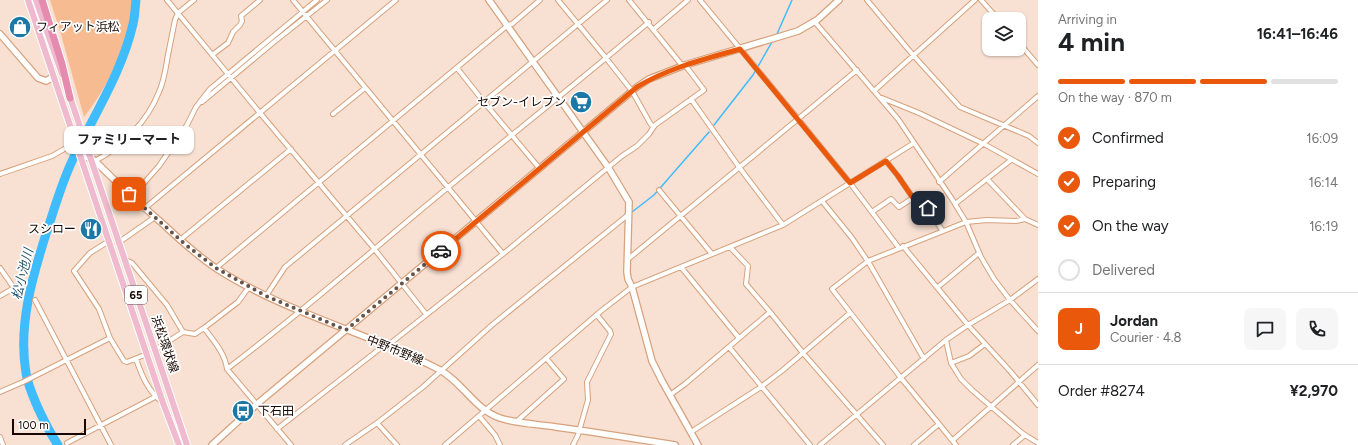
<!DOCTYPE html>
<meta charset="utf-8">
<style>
body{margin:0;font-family:Figtree,"Noto Sans JP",sans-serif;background:#f6f6f6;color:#202124;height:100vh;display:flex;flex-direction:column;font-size:15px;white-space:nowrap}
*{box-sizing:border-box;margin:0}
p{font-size:13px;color:#757577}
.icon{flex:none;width:22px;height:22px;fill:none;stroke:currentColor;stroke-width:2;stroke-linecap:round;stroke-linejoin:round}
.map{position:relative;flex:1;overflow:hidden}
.details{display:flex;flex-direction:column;background:#fff;width:320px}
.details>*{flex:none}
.buttons{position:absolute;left:982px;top:12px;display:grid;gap:8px}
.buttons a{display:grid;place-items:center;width:44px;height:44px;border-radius:8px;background:#fff;box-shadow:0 1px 3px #0004;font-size:20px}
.scale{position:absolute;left:12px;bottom:10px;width:74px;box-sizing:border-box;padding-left:4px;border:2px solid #180700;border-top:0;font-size:11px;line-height:14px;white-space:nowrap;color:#180700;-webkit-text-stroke:3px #fff;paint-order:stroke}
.pin{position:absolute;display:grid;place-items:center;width:34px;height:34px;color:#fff;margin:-17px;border-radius:8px;box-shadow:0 2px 6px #0006}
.courier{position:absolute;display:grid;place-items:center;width:40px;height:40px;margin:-20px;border:3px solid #ea580c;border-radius:50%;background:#fff;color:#222;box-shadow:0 1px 5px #0007}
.bubble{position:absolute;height:28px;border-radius:8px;background:#fff;box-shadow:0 1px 3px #0004;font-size:13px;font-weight:700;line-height:28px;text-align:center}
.headline em{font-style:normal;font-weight:700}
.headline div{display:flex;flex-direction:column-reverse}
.headline{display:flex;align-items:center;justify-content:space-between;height:68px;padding:0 20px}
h1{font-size:26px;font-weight:700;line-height:30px}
.bar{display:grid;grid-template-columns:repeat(4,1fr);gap:6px 4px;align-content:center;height:48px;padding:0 20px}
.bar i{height:5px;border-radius:3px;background:#e0e0e0}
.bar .active{background:#ea580c}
.bar p{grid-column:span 4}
.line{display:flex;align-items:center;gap:10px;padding:0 20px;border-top:1px solid #e0e0e0}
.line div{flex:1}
.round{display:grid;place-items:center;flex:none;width:42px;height:42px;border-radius:8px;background:#f6f6f6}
ol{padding:0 20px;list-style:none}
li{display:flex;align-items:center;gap:12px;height:44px}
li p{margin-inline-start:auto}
li .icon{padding:4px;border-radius:50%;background:#ea580c;color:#fff;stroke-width:4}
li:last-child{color:#757577}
li i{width:22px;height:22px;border:2px solid #e0e0e0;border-radius:50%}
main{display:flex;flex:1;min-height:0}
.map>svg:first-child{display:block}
.green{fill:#f6bb91}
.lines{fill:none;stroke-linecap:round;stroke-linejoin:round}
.stream{stroke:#3fbcfe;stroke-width:1.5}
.river{stroke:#3fbcfe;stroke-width:9}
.street-casing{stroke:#d6a17c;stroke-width:6}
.secondary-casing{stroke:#d6a17c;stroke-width:8}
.primary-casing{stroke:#fff;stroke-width:8}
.highway-casing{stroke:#fff;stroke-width:9}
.street{stroke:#fff;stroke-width:4}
.secondary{stroke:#fff;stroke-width:5.5}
.primary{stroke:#efb9ce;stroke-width:6}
.highway{stroke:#e58bad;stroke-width:7}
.done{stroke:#66534a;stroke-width:4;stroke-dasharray:0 7.2}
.route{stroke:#ea580c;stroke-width:5}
.labels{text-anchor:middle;stroke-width:3.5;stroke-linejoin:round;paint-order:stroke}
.shield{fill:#fff;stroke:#5d514c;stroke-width:1}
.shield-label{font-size:11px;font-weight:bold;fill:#180700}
.poi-label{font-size:12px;fill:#180700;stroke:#fff;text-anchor:start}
.street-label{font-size:12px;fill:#180700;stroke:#fff}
.water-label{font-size:13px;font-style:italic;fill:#275772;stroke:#fff}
</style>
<main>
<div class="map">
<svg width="1038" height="445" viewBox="0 0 1038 445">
<rect width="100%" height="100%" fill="#f8e1d2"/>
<path class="green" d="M 50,0 L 134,0 C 129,43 111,82 84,117 L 60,31 Z"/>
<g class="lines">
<path class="stream" d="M 777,34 L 792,0
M 714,125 L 753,75 L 772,42
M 632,212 L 654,195 L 709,132
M 491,328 L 504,318
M 351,443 L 373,428"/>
<path class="river" d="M 58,445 C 50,433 44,421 38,408 C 33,396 28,386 26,373 C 18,326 32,278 46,234 C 55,207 62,181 74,157 C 95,113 122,72 133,24 C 135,16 135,8 136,0"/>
<g class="street-casing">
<path id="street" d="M 167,0 L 260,113 L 372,246 L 426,314
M 293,0 L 503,254
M 558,0 L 606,58 L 649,22
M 700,0 L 798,119 L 857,70
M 867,0 L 913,55 L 960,107 L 1029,136 L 1038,143
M 981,0 L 998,19
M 814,21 L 898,119 L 952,199 L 966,222 L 981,257 L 994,279 L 1010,300 L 1038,331
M 654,29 L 688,0
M 1019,43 L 1038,65
M 212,55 L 228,43 L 233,32 L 240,25 L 242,21 L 241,16 L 260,0
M 875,90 L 975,0
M 882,98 L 919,113 L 984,144 L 1038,174
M 691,99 L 739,167 L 783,225
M 202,102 L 274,42 L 327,0
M 333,114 L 365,88
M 95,161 C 123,146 147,122 159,92 C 165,79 166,64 169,50 C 171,40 173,30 175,20 L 178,13 L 194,0
M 886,161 L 898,176 L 913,198 L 924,203 L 942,230
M 540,169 L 484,102 L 607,0
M 0,174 L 52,156 L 75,143
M 987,179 L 1025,219
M 939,182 L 1038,96
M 659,190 L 712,254
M 129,194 L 144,183 L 159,166 L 187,125 L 196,107 L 210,89 L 317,0
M 822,201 L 852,238 L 869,263 L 924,359
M 955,204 L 1011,160
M 145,208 L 396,0
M 872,212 L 891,199 L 899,207 L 913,198
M 180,240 L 291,149
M 109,241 L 90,253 L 74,271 L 99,309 L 110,338 L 124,361 L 127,362 L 147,354
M 118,243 L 155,217
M 903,246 L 968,325 L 1010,371 L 1038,405
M 730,247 L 748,266 L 746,284 L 770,312
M 124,259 L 132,263 L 167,305 L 183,332
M 627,260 L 798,119 L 850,183 L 899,248
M 681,267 L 739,338
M 0,268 L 14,288 L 0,296
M 216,268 L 508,25 L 512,24 L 540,0
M 938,287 L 979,253
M 266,296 L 285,267 L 484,102 L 457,68
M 35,300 L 111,445
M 946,340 L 951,363 L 961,379 L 972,390 L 1022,433 L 1038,443
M 729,347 L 810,445
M 155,350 L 183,332 L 195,334 L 204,328
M 136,359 C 142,376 148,391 162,402
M 951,363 L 969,356 L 985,344
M 227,369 C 225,353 213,340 204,328 L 238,302 L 249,287
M 0,392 L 23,382 L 110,338
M 670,395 L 685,384 L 770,312 L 803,353 L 883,445
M 479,416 L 495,435 L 500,445
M 516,422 L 564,379 L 546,358
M 377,423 L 423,387 L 492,325 L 629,214
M 939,424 L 956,445
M 277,429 L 382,347 L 387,346 L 503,254 L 622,156 L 637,146 L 649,134 L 655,125 L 704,90 L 685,65 L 681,64 L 629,0
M 691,432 L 761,387 L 783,370 L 850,313
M 0,437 L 3,445
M 953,440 L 1038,365
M 67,443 L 155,397
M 291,445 L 227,369 C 290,321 350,270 410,219 C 474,165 541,112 606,58 L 632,91 L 650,123 L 653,127
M 345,445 L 377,423 L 397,445
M 445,445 L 601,311 L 632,287 L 783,225 L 914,143
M 573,445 L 578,435 L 588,400 L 587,382 L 611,334 L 610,331 L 597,315
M 820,445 L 946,340 L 968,325 L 1010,300 L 1038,279
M 914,445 L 939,424 L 901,378 L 832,289 L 868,261 L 966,222 L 987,220 L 1016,221 L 1025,219 L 1038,225
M 1013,445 L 1025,435"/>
</g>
<g class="secondary-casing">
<path id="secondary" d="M 489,0 L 608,167 L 629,202 L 627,272 L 628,279 L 632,287 L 652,361 L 662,381 L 698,445
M 0,34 L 38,78 L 46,81 L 53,77
M 80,156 L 90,158 L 95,161 C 117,183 140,204 163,224 C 180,240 198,256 217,269 C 286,313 366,332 438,369 C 462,381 475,410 500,418 C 518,424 538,424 556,427 C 596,432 635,439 675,445
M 212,445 L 257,404 L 637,87 L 649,79 L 685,65 L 798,31 L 817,20 L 839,0"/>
</g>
<g class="primary-casing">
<path id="primary" d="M 28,0 L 163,403 L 179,445
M 36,0 L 62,74
M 69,94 L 187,445"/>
</g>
<g class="highway-casing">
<path id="highway" d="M 42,0 L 62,64 L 70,98"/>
</g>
<use href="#street" class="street"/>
<use href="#secondary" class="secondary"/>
<use href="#primary" class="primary"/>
<use href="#highway" class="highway"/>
</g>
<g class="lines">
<path class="done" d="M 129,194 L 186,245 L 216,268 L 266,296 L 346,330 L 441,251"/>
<path class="route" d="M 441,251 L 637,87 C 668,68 705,59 740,49 L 850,183 L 886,161 L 898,176 L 913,198 L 924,203 L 928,208"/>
</g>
<defs>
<g id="shop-disc" transform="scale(1.15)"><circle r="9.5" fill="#1c78a6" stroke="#fff"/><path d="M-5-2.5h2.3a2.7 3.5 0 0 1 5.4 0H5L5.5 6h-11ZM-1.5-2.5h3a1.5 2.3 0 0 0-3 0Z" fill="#fff"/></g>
<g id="supermarket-disc" transform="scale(1.15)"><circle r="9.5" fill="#1c78a6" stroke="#fff"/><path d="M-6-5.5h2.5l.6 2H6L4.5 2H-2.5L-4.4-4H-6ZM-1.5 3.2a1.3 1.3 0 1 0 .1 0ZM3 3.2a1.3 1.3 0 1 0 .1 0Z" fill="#fff"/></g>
<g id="restaurant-disc" transform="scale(1.15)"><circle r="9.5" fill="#1c78a6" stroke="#fff"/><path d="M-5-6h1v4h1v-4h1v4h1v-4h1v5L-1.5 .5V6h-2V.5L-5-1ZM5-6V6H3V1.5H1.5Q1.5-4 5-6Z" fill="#fff"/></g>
<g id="bus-disc" transform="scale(1.15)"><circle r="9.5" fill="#1c78a6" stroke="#fff"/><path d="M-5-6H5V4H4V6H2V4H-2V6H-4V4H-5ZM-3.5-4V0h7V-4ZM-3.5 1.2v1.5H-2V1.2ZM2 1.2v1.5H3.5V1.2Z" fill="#fff"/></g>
</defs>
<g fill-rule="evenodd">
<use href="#shop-disc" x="20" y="27"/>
<use href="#supermarket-disc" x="581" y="102"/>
<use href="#restaurant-disc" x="91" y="229"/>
<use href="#bus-disc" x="243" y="411"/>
</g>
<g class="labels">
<rect class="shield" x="125" y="286" width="22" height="18" rx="3"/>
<g class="shield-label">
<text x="136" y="299">65</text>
</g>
<g class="poi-label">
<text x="36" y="31">フィアット浜松</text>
<text x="566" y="106" text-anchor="end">セブン-イレブン</text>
<text x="76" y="233" text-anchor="end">スシロー</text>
<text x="258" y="415">下石田</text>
</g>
<g class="street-label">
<text transform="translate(165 344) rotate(71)" y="4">浜松環状線</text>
<text transform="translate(395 350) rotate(22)" y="4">中野市野線</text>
</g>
<g class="water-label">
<text transform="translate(22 274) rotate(-76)" y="5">松小池川</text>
</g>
</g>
</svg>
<div class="buttons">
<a><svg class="icon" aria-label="layers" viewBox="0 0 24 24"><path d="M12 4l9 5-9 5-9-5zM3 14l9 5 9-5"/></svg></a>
</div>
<div class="scale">100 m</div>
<div class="pin" style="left:129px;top:194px;background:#ea580c"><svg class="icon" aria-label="bag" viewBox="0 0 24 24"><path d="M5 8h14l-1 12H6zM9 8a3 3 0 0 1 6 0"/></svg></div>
<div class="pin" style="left:928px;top:208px;background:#1f2937"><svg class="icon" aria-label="home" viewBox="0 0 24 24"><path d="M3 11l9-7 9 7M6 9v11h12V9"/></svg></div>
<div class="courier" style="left:441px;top:251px"><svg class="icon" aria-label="car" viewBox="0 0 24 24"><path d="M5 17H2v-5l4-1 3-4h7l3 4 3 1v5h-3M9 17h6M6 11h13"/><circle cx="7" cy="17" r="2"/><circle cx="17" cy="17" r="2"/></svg></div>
<div class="bubble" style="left:64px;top:126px;width:130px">ファミリーマート</div>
</div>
<section class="details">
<div class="headline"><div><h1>4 min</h1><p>Arriving in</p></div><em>16:41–16:46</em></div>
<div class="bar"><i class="active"></i><i class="active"></i><i class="active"></i><i></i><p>On the way · 870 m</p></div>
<ol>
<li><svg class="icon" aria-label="check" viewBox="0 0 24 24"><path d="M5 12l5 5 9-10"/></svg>Confirmed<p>16:09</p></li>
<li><svg class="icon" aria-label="check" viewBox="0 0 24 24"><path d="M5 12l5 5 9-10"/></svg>Preparing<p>16:14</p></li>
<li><svg class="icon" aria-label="check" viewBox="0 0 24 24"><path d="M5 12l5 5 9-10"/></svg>On the way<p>16:19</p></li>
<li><i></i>Delivered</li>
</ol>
<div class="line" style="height:72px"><b class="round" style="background:#ea580c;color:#fff">J</b><div><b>Jordan</b><p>Courier · 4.8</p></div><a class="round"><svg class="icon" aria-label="chat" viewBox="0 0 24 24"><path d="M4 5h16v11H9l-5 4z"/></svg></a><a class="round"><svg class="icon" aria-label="phone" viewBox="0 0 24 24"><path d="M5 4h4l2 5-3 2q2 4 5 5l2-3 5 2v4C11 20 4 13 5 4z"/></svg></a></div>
<div class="line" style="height:52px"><div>Order #8274</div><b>¥2,970</b></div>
</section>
</main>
